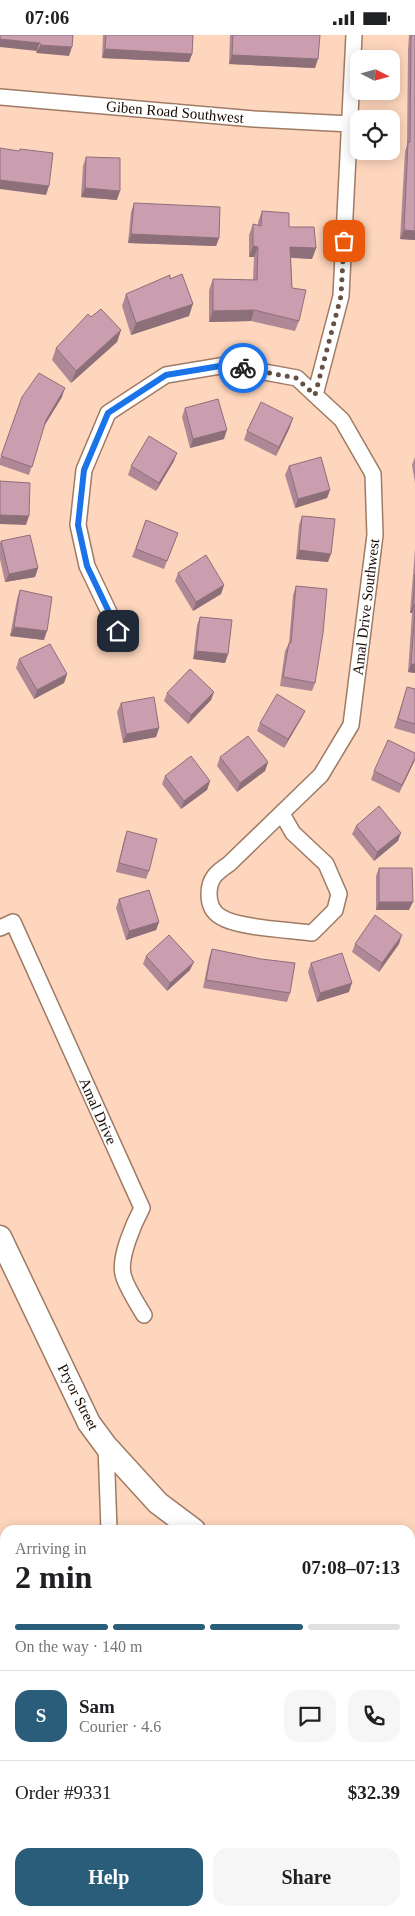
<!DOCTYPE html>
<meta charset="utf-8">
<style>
body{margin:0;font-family:Georgia,serif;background:#f6f6f6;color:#202124;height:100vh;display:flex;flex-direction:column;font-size:19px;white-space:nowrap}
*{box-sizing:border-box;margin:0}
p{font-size:16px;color:#757577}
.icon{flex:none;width:28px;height:28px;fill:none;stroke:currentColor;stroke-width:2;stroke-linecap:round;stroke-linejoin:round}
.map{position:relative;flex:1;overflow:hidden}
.side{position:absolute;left:0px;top:1490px;width:415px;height:391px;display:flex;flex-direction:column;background:#fff;border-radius:15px 15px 0 0;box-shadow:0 2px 12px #0003}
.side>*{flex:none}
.needle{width:32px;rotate:96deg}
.controls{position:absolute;left:350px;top:15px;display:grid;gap:10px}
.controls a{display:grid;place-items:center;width:50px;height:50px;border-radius:10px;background:#fff;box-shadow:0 2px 12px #0003;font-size:25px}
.pin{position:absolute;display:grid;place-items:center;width:42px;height:42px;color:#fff;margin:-21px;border-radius:10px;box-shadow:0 2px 8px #0006}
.courier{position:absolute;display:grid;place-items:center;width:50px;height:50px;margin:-25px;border:4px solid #1a73e8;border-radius:50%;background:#fff;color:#222;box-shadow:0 1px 6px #0007}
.summary em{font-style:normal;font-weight:800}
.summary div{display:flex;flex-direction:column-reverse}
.summary{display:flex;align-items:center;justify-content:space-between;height:85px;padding:0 15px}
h1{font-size:32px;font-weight:800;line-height:38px}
.bar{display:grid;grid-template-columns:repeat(4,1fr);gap:8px 5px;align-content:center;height:60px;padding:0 15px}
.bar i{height:6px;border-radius:4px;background:#e0e0e0}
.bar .on{background:#295d79}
.bar p{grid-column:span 4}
.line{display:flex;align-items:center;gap:12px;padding:0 15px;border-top:1px solid #e0e0e0}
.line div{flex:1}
.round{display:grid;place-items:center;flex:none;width:52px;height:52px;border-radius:15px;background:#f6f6f6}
.button{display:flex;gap:10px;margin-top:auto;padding:10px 15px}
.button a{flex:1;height:58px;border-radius:15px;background:#295d79;color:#fff;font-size:20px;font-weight:800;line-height:58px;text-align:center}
.button a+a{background:#f6f6f6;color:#202124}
.status{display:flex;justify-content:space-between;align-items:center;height:35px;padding:0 25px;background:#fff;direction:ltr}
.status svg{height:14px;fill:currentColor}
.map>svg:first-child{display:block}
.green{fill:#bba6fd}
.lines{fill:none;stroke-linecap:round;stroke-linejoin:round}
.stream{stroke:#3d88af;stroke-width:5.5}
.street-casing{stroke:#9f7b64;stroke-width:18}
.secondary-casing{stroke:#9f7b64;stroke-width:25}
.street{stroke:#fff;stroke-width:15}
.secondary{stroke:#fff;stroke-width:22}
.wall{fill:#ae8896}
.shaded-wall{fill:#8d6f7a}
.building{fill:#ca9eae;stroke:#8d6f7a}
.done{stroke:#675144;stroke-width:5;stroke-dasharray:0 9}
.route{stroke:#1a73e8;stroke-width:6}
.labels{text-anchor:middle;stroke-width:4;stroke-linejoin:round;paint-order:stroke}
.street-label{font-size:15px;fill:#160903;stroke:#fff}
</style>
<div class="status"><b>07:06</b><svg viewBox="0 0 49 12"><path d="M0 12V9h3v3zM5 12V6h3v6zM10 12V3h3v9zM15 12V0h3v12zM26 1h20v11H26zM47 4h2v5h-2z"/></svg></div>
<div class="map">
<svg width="415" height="1881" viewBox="0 0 415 1881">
<rect width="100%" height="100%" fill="#fed6bd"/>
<path class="green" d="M 333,1876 L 355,1876 L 360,1881 L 329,1881 Z"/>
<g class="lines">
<path class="stream" d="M 161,1881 L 172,1876"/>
<g class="street-casing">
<path id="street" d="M 0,62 L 254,84 L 350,89
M 118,596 L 87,531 L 78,490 L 84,435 L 108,378 L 166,340 L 226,330 L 297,343 L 315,360
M 282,779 L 293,798 L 326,829 L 339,859 L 335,875 L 312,898 C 290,895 238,893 221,882 C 212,877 209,868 209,859 C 209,843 217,837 229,829 L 321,740 L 351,690 L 375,500 L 373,439 L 342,385 L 315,360 L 341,261 L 354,0
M 0,893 L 13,887 L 142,1173 C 134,1188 119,1222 123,1239 C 125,1250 138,1270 144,1280
M 106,1411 L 109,1495
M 0,1605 L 5,1605
M 0,1734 L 5,1731"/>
</g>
<g class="secondary-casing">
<path id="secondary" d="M 0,1202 L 89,1388 L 106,1411 L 158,1468 L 194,1495
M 410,1650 L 415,1650"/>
</g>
<use href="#street" class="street"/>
<use href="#secondary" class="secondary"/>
</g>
<path class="wall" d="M 103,0 L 193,0 L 192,19 L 189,27 L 102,23 Z
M 230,0 L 320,0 L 315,33 L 229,29 Z
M 409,0 L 415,0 L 415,205 L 400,204 L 405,116 L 407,110 L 408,15 Z
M 86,122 L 117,165 L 81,162 L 83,131 Z
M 134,168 L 219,203 L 216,211 L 128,208 L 131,177 Z
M 262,176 L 289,192 L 316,213 L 312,224 L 291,223 L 292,253 L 299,286 L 295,296 L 251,286 L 209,287 L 209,255 L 213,244 L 253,245 L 254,222 L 249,222 L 249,200 L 253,189 L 258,190 L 258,187 Z
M 170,244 L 189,281 L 131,300 L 122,271 L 126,259 Z
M 91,282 L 121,295 L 117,307 L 71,348 L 52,325 L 56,313 Z
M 22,362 L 62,362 L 44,391 L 29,440 L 0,430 L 0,424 Z
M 185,373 L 224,404 L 190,413 L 182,382 Z
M 290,392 L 276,421 L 244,405 L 247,396 Z
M 415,422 L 415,448 L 412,430 Z
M 174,426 L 156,456 L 128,440 L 131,431 Z
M 289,431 L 330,455 L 327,463 L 295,473 L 285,440 Z
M 302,481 L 328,527 L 296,524 L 299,490 Z
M 146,485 L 178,498 L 164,534 L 132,522 Z
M 1,506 L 38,533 L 35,542 L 5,547 L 0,524 L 0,508 Z
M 415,514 L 415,638 L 408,637 L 412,578 L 410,578 Z
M 178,538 L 224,550 L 221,559 L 193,576 L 175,546 Z
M 296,551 L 315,648 L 312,656 L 280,651 L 285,616 L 289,608 L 293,560 Z
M 20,555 L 44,605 L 10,601 L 17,564 Z
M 200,582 L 228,619 L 225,628 L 193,624 L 197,590 Z
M 19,624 L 67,639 L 64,648 L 34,664 L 16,633 Z
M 407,652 L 415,654 L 415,699 L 394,693 Z
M 214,657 L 211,665 L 188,689 L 164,666 L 167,658 Z
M 121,668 L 159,693 L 156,702 L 123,708 L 117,677 Z
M 305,676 L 301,684 L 284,713 L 257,696 L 260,688 Z
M 415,718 L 415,724 L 414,727 L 399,758 L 371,745 L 374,736 Z
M 220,722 L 268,727 L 265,736 L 237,757 L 217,731 Z
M 165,741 L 210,746 L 207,755 L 181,774 L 162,749 Z
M 356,791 L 398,806 L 374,826 L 352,799 Z
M 127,796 L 149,836 L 146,844 L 116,837 L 124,805 Z
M 379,833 L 409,875 L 376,875 L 376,841 Z
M 119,864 L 159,887 L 156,895 L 126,905 L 116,873 Z
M 355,909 L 399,909 L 379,937 L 352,917 Z
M 212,914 L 290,958 L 287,967 L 203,953 L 209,923 Z
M 146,921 L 190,935 L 167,956 L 143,929 Z
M 311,928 L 349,957 L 317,967 L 308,937 Z
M 415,1837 L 415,1858 L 410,1851 L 410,1842 L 411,1840 Z"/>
<path class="shaded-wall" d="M 0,4 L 40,8 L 37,16 L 0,12 Z
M 40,10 L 72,12 L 69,21 L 36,18 Z
M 105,14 L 192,19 L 189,27 L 102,23 Z
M 232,20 L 318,24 L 315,33 L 229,29 Z
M 0,145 L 49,151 L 46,160 L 0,154 Z
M 85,153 L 120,156 L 117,165 L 81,162 Z
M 404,195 L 415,196 L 415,205 L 400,204 Z
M 131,199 L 219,203 L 216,211 L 128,208 Z
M 253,211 L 258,212 L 254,222 L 249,222 Z
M 290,212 L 316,213 L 312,224 L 286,222 Z
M 193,269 L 189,281 L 131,300 L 136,288 Z
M 254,275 L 251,286 L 209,287 L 213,276 Z
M 121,295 L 117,307 L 71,348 L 76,336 Z
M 65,353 L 62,362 L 43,393 L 46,385 Z
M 293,383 L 290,392 L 276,421 L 279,412 Z
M 227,395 L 224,404 L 190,413 L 193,404 Z
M 177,418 L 174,426 L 156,456 L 159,448 Z
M 330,455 L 327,463 L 295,473 L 298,464 Z
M 0,480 L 29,481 L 26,490 L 0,489 Z
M 299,515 L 331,519 L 328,527 L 296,524 Z
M 38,533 L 35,542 L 5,547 L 9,539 Z
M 224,550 L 221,559 L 193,576 L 196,567 Z
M 413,569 L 415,570 L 415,571 L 412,578 L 410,578 Z
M 14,592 L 47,596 L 44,605 L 10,601 Z
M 196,616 L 228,619 L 225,628 L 193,624 Z
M 411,629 L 415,629 L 415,638 L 408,637 Z
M 67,639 L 64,648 L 34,664 L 37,655 Z
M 214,657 L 211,665 L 188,689 L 191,680 Z
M 305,676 L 301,684 L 284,713 L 288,704 Z
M 159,693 L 156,702 L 123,708 L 126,699 Z
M 415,723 L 414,727 L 399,758 L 402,750 Z
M 268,727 L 265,736 L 237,757 L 240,748 Z
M 210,746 L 207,755 L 181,774 L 184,766 Z
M 401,798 L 398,806 L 374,826 L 377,817 Z
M 379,867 L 413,867 L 409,875 L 376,875 Z
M 159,887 L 156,895 L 126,905 L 129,896 Z
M 402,900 L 399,909 L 379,937 L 382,928 Z
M 194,927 L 190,935 L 167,956 L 170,948 Z
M 352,948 L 349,957 L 317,967 L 320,958 Z"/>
<path class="building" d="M 0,0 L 73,0 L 72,12 L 40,10 L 40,8 L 0,4 Z
M 106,0 L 193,0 L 192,19 L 105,14 Z
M 233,0 L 320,0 L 318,24 L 232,20 Z
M 411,0 L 415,0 L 415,196 L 404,195 L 408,107 L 410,107 Z
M 0,113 L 19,116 L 20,114 L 53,118 L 49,151 L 0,145 Z
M 86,122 L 120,123 L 120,156 L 85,153 Z
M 134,168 L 220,172 L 219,203 L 131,199 Z
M 262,176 L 289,178 L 289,192 L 314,192 L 316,213 L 290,212 L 292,253 L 306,255 L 299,286 L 254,275 L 213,276 L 213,244 L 257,245 L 258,212 L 253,211 L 253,189 L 261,191 Z
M 182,239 L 193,269 L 136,288 L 126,259 L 170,240 L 170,244 Z
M 101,274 L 121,295 L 76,336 L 56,313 L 88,279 L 91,282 Z
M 39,338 L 65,353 L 46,385 L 32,432 L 1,421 L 22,362 Z
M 218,364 L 227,395 L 193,404 L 185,373 Z
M 261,367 L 293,383 L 279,412 L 247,396 Z
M 149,401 L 177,418 L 159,448 L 131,431 Z
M 321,422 L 330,455 L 298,464 L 289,431 Z
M 0,446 L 30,448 L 29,481 L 0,480 Z
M 302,481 L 335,484 L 331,519 L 299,515 Z
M 146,485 L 178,498 L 167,526 L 136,514 Z
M 30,500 L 38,533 L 9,539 L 1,506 Z
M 206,520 L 224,550 L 196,567 L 178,538 Z
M 415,540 L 415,570 L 413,569 Z
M 296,551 L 327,554 L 323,598 L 315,648 L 283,642 L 289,608 L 291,608 Z
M 20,555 L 52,562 L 47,596 L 14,592 Z
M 415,575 L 415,629 L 411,629 Z
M 200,582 L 232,585 L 228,619 L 196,616 Z
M 50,609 L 67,639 L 37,655 L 19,624 Z
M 190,634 L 214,657 L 191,680 L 167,658 Z
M 407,652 L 415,654 L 415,689 L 398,684 Z
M 277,659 L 305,676 L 288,704 L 260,688 Z
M 154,662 L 159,693 L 126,699 L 121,668 Z
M 248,701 L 268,727 L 240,748 L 220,722 Z
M 388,705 L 415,718 L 415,723 L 402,750 L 374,736 Z
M 191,721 L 210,746 L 184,766 L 165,741 Z
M 379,771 L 401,798 L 377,817 L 356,791 Z
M 127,796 L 157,804 L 149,836 L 119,828 Z
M 379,833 L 412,833 L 413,867 L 379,867 Z
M 149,855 L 159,887 L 129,896 L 119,864 Z
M 375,880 L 402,900 L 382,928 L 355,909 Z
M 169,900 L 194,927 L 170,948 L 146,921 Z
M 212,914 L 261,924 L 295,928 L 290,958 L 206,945 Z
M 342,918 L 352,948 L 320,958 L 311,928 Z
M 415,1837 L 415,1845 L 411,1840 Z"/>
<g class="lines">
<path class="done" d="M 243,333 L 296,343 L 315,360 L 341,261 L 344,206"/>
<path class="route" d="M 118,596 L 87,531 L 78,490 L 84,435 L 108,378 L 166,340 L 226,330 L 243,333"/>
</g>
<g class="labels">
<g class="street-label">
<text transform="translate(175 77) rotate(5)" y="5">Giben Road Southwest</text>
<text transform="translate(366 572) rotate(-83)" y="5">Amal Drive Southwest</text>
<text transform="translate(98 1076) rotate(66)" y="5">Amal Drive</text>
<text transform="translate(78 1362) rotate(63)" y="5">Pryor Street</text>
</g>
</g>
</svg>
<div class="controls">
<a><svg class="needle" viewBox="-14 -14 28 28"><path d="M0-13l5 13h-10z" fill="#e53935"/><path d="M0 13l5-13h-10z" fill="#757577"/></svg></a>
<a><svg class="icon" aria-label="locate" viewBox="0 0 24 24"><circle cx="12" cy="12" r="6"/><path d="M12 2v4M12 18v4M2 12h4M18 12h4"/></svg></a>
</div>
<div class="pin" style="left:344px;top:206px;background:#ea580c"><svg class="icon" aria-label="bag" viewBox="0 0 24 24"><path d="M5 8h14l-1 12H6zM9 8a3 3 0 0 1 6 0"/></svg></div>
<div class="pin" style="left:118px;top:596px;background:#1f2937"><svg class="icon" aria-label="home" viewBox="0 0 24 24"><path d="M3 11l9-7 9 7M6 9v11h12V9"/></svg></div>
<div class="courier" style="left:243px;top:333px"><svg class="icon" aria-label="bike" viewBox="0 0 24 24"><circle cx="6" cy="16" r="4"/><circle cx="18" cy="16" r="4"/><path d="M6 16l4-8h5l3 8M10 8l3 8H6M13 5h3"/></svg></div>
<section class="side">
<div class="summary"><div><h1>2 min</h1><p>Arriving in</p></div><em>07:08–07:13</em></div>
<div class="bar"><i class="on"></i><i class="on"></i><i class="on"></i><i></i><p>On the way · 140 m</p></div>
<div class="line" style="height:90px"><b class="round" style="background:#295d79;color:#fff">S</b><div><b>Sam</b><p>Courier · 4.6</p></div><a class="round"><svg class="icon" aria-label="chat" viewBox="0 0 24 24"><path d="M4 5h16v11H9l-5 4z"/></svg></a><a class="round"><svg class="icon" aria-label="phone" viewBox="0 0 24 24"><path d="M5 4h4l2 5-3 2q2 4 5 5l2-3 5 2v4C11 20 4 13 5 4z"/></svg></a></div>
<div class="line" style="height:65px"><div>Order #9331</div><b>$32.39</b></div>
<div class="button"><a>Help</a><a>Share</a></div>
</section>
</div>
